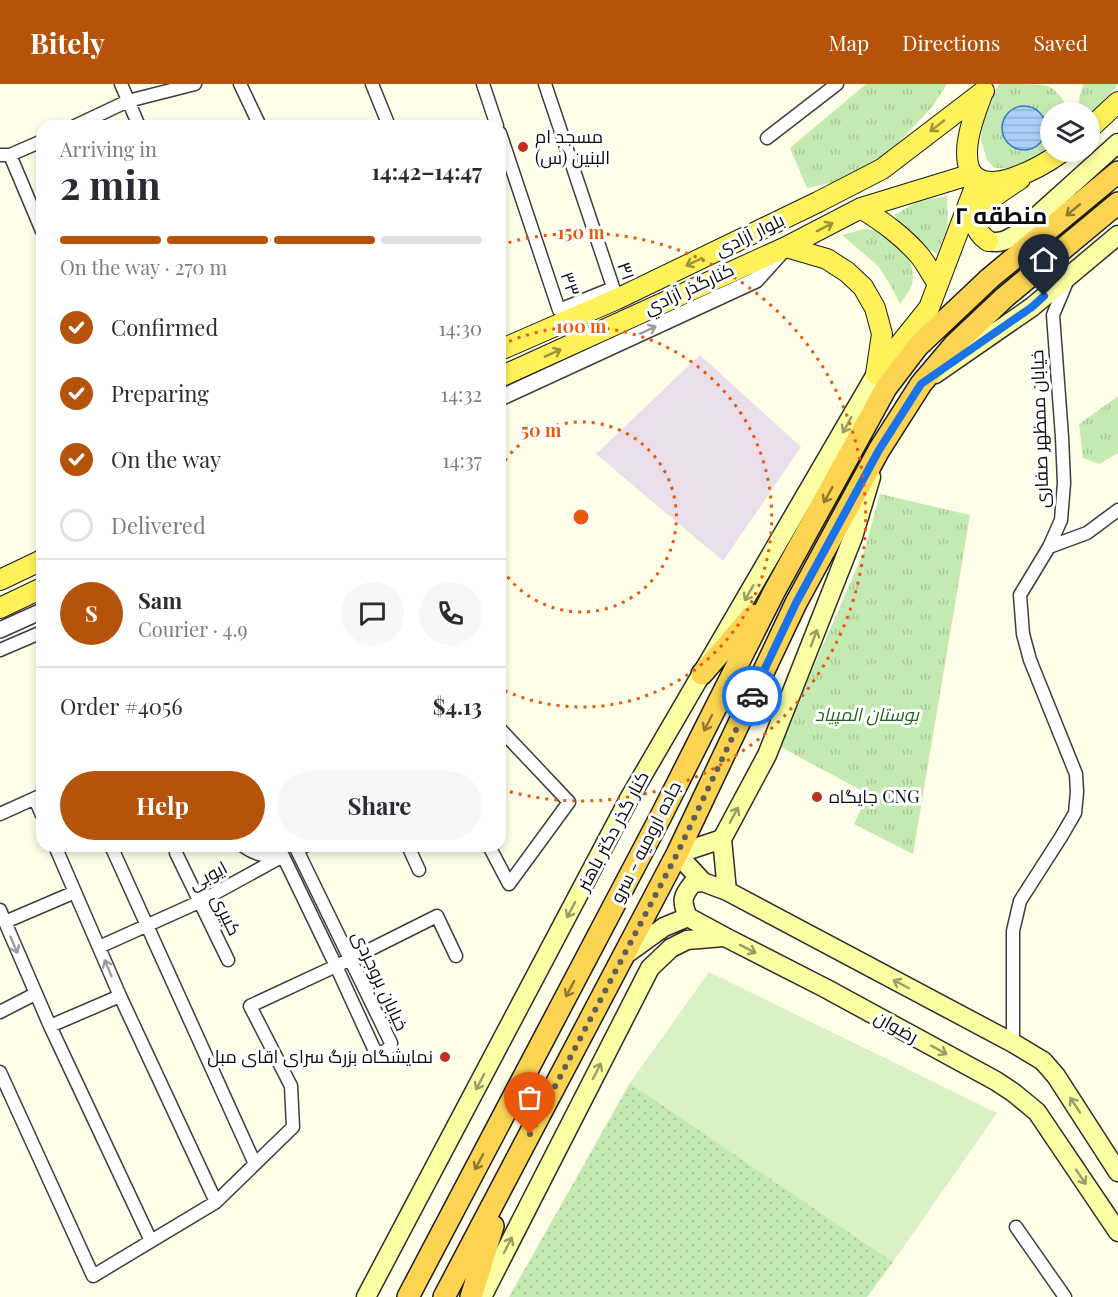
<!DOCTYPE html>
<meta charset="utf-8">
<style>
body{margin:0;font-family:"Playfair Display",Cairo,serif;background:#f7f7f7;color:#2b2b33;height:100vh;display:flex;flex-direction:column;font-size:22px;white-space:nowrap}
*{box-sizing:border-box;margin:0}
p{font-size:20px;color:#7c7c81}
.icon{flex:none;width:33px;height:33px;fill:none;stroke:currentColor;stroke-width:2;stroke-linecap:round;stroke-linejoin:round}
.map{position:relative;flex:1;overflow:hidden}
.side{position:absolute;left:36px;top:36px;width:470px;height:732px;display:flex;flex-direction:column;background:#fff;border-radius:18px;box-shadow:0 3px 9px #0003}
.side>*{flex:none}
.buttons{position:absolute;left:1040px;top:18px;display:grid;gap:12px}
.buttons a{display:grid;place-items:center;width:60px;height:60px;border-radius:50%;background:#fff;box-shadow:0 3px 9px #0003;font-size:30px}
.pin{position:absolute;display:grid;place-items:center;width:51px;height:51px;color:#fff;margin:-62px -26px;border-radius:50% 50% 50% 0;rotate:-45deg;box-shadow:0 0 6px #0007}
.pin .icon{rotate:45deg}
.courier{position:absolute;display:grid;place-items:center;width:60px;height:60px;margin:-30px;border:4px solid #1a73e8;border-radius:50%;background:#fff;color:#222;box-shadow:0 2px 8px #0007}
.summary em{font-style:normal;font-weight:700}
.summary div{display:flex;flex-direction:column-reverse}
.summary{display:flex;align-items:center;justify-content:space-between;height:102px;padding:0 24px}
h1{font-size:39px;font-weight:700;line-height:45px}
.bar{display:grid;grid-template-columns:repeat(4,1fr);gap:9px 6px;align-content:center;height:72px;padding:0 24px}
.bar i{height:8px;border-radius:4px;background:#e1e1e2}
.bar .selected{background:#b45309}
.bar p{grid-column:span 4}
.line{display:flex;align-items:center;gap:15px;padding:0 24px;border-top:2px solid #e1e1e2}
.line div{flex:1}
.round{display:grid;place-items:center;flex:none;width:63px;height:63px;border-radius:32px;background:#f7f7f7}
ol{padding:0 24px;list-style:none}
li{display:flex;align-items:center;gap:18px;height:66px}
li p{margin-inline-start:auto}
li .icon{padding:6px;border-radius:50%;background:#b45309;color:#fff;stroke-width:4}
li:last-child{color:#7c7c81}
li i{width:33px;height:33px;border:3px solid #e1e1e2;border-radius:50%}
.button{display:flex;gap:12px;margin-top:auto;padding:12px 24px}
.button a{flex:1;height:69px;border-radius:36px;background:#b45309;color:#fff;font-size:24px;font-weight:700;line-height:69px;text-align:center}
.button a+a{background:#f7f7f7;color:#2b2b33}
header{display:flex;align-items:center;gap:36px;box-sizing:border-box;height:84px;padding:0 30px;background:#b45309;color:#fff}
header strong{font-size:28px}
nav{display:flex;gap:33px;margin-inline-start:auto;font-size:21px}
.map>svg:first-child{display:block}
.industrial{fill:#eadeea}
.grass{fill:url(#grass-tufts)}
.garden{fill:url(#garden-dots)}
.pitch{fill:#daf1c3}
.water{fill:url(#water-rules);stroke:#2f76d2;stroke-width:1.5}
.lines{fill:none;stroke-linecap:round;stroke-linejoin:round}
.minor-casing{stroke:#3e3e3e;stroke-width:15}
.tertiary-casing{stroke:#3e3e3e;stroke-width:18}
.secondary-casing{stroke:#2d2d2d;stroke-width:21}
.primary-casing{stroke:#1c1c1c;stroke-width:22}
.trunk-casing{stroke:#1c1c1c;stroke-width:24}
.minor{stroke:#fff;stroke-width:12}
.tertiary{stroke:#fff;stroke-width:15}
.secondary{stroke:#faffa3;stroke-width:18}
.primary{stroke:#fef159;stroke-width:20}
.trunk{stroke:#fcd452;stroke-width:21}
.oneway{stroke:#9d953a}
.oneway2{stroke:#907a32}
.oneway3{stroke:#9d9d9d}
.oneway4{stroke:#9a9d66}
.done{stroke:#606058;stroke-width:6;stroke-dasharray:0 10.8}
.route{stroke:#1a73e8;stroke-width:8}
.ring{fill:none;stroke:#e8590c;stroke-width:3;stroke-dasharray:3 6}
.poi-dot{fill:#bf311e;stroke:#fff;stroke-width:2}
.labels{text-anchor:middle;stroke-width:6;stroke-linejoin:round;paint-order:stroke}
.poi-label{font-size:18px;fill:#0b0b0b;stroke:#fff;text-anchor:start}
.street-label{font-size:18px;fill:#0b0b0b;stroke:#fff}
.park-label{font-size:18px;font-style:italic;fill:#1d6419;stroke:#fff}
.district-label{font-size:24px;font-weight:bold;fill:#0b0b0b;stroke:#fff}
.centre{fill:#e8590c;stroke:#fff;stroke-width:3}
.ring-label{font-size:18px;text-anchor:middle;font-weight:bold;fill:#e8590c;stroke:#fff;stroke-width:6;stroke-linejoin:round;paint-order:stroke}
</style>
<header>
<strong>Bitely</strong>
<nav><a>Map</a><a>Directions</a><a>Saved</a></nav>
</header>
<div class="map">
<svg width="1118" height="1213" viewBox="0 0 1118 1213">
<defs>
<pattern id="grass-tufts" width="24" height="20" patternUnits="userSpaceOnUse" patternTransform="scale(1.5)"><rect width="24" height="20" fill="#c5eab1"/><path d="M3 7l-1-3M5 7V3M7 7l1-3M15 17l-1-3M17 17v-4M19 17l1-3" fill="none" stroke="#a8c797"/></pattern>
<pattern id="garden-dots" width="8" height="8" patternUnits="userSpaceOnUse" patternTransform="scale(1.5)"><rect width="8" height="8" fill="#c5eab1"/><path d="M2 2h.1M6 6h.1" fill="none" stroke="#a8c797" stroke-width="1.8" stroke-linecap="round"/></pattern>
<pattern id="water-rules" width="6" height="5" patternUnits="userSpaceOnUse" patternTransform="scale(1.5)"><rect width="6" height="5" fill="#abcff8"/><path d="M0 2.5h6" fill="none" stroke="#92b0d3"/></pattern>
</defs>
<rect width="100%" height="100%" fill="#fffee8"/>
<path class="industrial" d="M 700,271 L 801,363 L 723,477 L 596,370 Z"/>
<path class="grass" d="M 866,0 L 947,0 L 933,22 L 880,78 L 844,96 L 807,104 L 790,64 Z
M 999,0 C 1010,0 1040,0 1048,2 C 1059,7 1065,19 1070,28 L 1050,28 L 1050,67 L 1016,85 L 995,84 L 987,76 L 981,56 L 983,32 L 990,15 Z
M 1083,0 L 1118,0 L 1118,1 L 1098,23 L 1089,30 L 1089,28 L 1080,28 L 1079,15 Z
M 947,112 L 948,142 L 937,170 L 914,156 L 894,131 L 917,118 Z
M 864,145 L 887,147 C 899,161 918,180 912,200 C 910,207 904,214 900,220 L 891,202 L 878,182 L 842,151 Z
M 1118,312 L 1118,369 L 1099,380 L 1083,374 L 1079,340 Z
M 880,410 L 970,431 L 913,770 L 854,740 L 868,710 L 779,662 L 865,465 Z"/>
<path class="garden" d="M 630,999 L 893,1178 L 867,1213 L 509,1213 Z"/>
<path class="pitch" d="M 709,888 L 997,1029 L 893,1178 L 630,999 Z"/>
<path class="water" d="M1002 44a22 22 0 1 1 44 0a22 22 0 1 1-44 0Z"/>
<g class="lines">
<g class="minor-casing">
<path id="minor" d="M 121,0 L 139,42
M 240,0 L 260,42
M 372,0 L 389,42
M 483,0 L 497,42
M 545,0 L 615,209
M 75,42 L 128,17 L 195,0
M 500,49 L 559,226 L 613,204
M 767,54 L 837,0
M 0,71 L 10,71 L 42,57
M 10,71 L 42,147
M 1049,463 L 1087,449 L 1118,426
M 0,566 L 42,548
M 35,715 L 42,731
M 0,730 L 42,711
M 55,762 L 120,912 L 50,942 L 5,838 L 75,808
M 111,762 L 255,1080
M 243,762 C 256,771 266,773 281,772
M 408,762 L 419,786
M 489,762 L 509,800 L 569,718 L 500,645
M 176,769 L 228,876
M 0,826 L 5,838
M 99,863 L 199,818 L 283,772 L 336,882 L 375,967 C 383,969 388,968 391,959 L 297,766 L 305,762
M 120,912 L 216,1118
M 0,928 L 35,910
M 50,942 L 151,1157
M 1013,959 L 1013,847 L 1020,817 L 1061,753 L 1075,729 L 1077,708 L 1076,690 L 1030,576 L 1023,550 L 1020,511 L 1049,463 L 1061,436 L 1064,399 L 1062,353 L 1053,231 L 1068,195
M 0,988 L 93,1192 L 216,1118 L 293,1043 L 291,1002 L 250,922 L 351,875 L 437,832 L 456,872
M 1016,1143 L 1065,1213"/>
</g>
<g class="tertiary-casing">
<path id="tertiary" d="M 500,314 L 756,196 L 782,167
M 0,546 L 42,527"/>
</g>
<g class="secondary-casing">
<path id="secondary" d="M 988,157 C 1000,160 1007,156 1017,150 L 1118,59
M 935,290 L 1032,223 L 1118,151
M 722,755 L 677,770 L 703,798 L 727,807 L 1013,959 L 1043,977 L 1056,992 L 1118,1088
M 727,807 L 722,755 L 767,671 L 853,453 L 871,393
M 688,833 C 681,817 682,812 693,799 L 703,798
M 625,871 L 664,843 L 688,833 L 725,853 L 825,904 L 996,997 L 1014,1009 L 1037,1028 L 1118,1148
M 366,1213 L 630,713 L 876,290
M 482,1213 L 650,884 L 671,864 L 687,856 L 724,853"/>
</g>
<g class="primary-casing">
<path id="primary" d="M 983,8 C 975,29 962,61 969,84 C 982,118 1044,81 1062,68
M 1089,45 L 1118,18
M 861,124 C 883,138 903,152 920,172 C 927,181 932,191 938,200
M 988,157 C 954,132 1000,109 1020,95
M 786,163 L 827,175 L 847,188 L 863,203 L 875,224 L 882,250 L 876,290
M 500,266 L 617,215 L 818,118 L 882,85 L 984,7
M 876,290 L 929,224 L 978,95
M 500,293 L 786,163 L 861,124 L 972,90
M 0,496 L 42,476
M 0,524 L 42,504"/>
</g>
<g class="trunk-casing">
<path id="trunk" d="M 702,590 L 753,531
M 408,1213 L 661,732 L 774,508 L 886,304 L 918,262 L 990,194 L 1118,88
M 444,1213 L 677,770 L 796,519 L 879,366 L 921,300 L 954,261 L 1005,213 L 1118,119
M 471,1213 L 493,1142"/>
</g>
<use href="#minor" class="minor"/>
<use href="#tertiary" class="tertiary"/>
<use href="#secondary" class="secondary"/>
<use href="#primary" class="primary"/>
<use href="#trunk" class="trunk"/>
</g>
<defs><path id="oneway-shaft" d="M-6 0H5M1.5-3L5.5 0L1.5 3" fill="none" stroke-width="1.6" stroke-linecap="round" stroke-linejoin="round" transform="scale(1.5)"/></defs>
<g class="oneway">
<use href="#oneway-shaft" transform="translate(937 42) rotate(142)"/>
<use href="#oneway-shaft" transform="translate(825 143) rotate(-27)"/>
<use href="#oneway-shaft" transform="translate(694 178) rotate(155)"/>
<use href="#oneway-shaft" transform="translate(553 269) rotate(-24)"/>
</g>
<g class="oneway2">
<use href="#oneway-shaft" transform="translate(1073 126) rotate(140)"/>
<use href="#oneway-shaft" transform="translate(828 411) rotate(119)"/>
<use href="#oneway-shaft" transform="translate(708 639) rotate(117)"/>
<use href="#oneway-shaft" transform="translate(570 905) rotate(118)"/>
<use href="#oneway-shaft" transform="translate(479 1078) rotate(118)"/>
</g>
<g class="oneway3">
<use href="#oneway-shaft" transform="translate(648 246) rotate(-25)"/>
<use href="#oneway-shaft" transform="translate(14 861) rotate(67)"/>
<use href="#oneway-shaft" transform="translate(108 884) rotate(-113)"/>
</g>
<g class="oneway4">
<use href="#oneway-shaft" transform="translate(847 341) rotate(119)"/>
<use href="#oneway-shaft" transform="translate(749 509) rotate(120)"/>
<use href="#oneway-shaft" transform="translate(814 554) rotate(-69)"/>
<use href="#oneway-shaft" transform="translate(734 731) rotate(-62)"/>
<use href="#oneway-shaft" transform="translate(571 826) rotate(118)"/>
<use href="#oneway-shaft" transform="translate(748 865) rotate(27)"/>
<use href="#oneway-shaft" transform="translate(901 900) rotate(-152)"/>
<use href="#oneway-shaft" transform="translate(939 966) rotate(29)"/>
<use href="#oneway-shaft" transform="translate(597 987) rotate(-63)"/>
<use href="#oneway-shaft" transform="translate(480 998) rotate(118)"/>
<use href="#oneway-shaft" transform="translate(1075 1021) rotate(-124)"/>
<use href="#oneway-shaft" transform="translate(1081 1093) rotate(56)"/>
<use href="#oneway-shaft" transform="translate(508 1161) rotate(-63)"/>
</g>
<g class="lines">
<path class="done" d="M 530,1050 L 677,770 L 752,612"/>
<path class="route" d="M 752,612 L 796,519 L 879,366 L 921,300 L 1032,223 L 1044,212"/>
</g>
<g class="ring">
<path d="M500 384A95 95 0 1 1 500 482"/>
<path d="M501 261A190 190 0 1 1 501 605"/>
<path d="M500 161A284 284 0 1 1 500 705"/>
</g>
<g class="poi-dot">
<circle cx="523" cy="63" r="6"/>
<circle cx="817" cy="713" r="6"/>
<circle cx="445" cy="973" r="6"/>
</g>
<g class="labels">
<g class="poi-label">
<text x="535" y="59">مسجد ام<tspan x="535" dy="21">البنین (س)</tspan></text>
<text x="829" y="719">جایگاه CNG</text>
<text x="433" y="979" text-anchor="end">نمایشگاه بزرگ سرای اقای مبل</text>
</g>
<g class="street-label">
<text transform="translate(750 151) rotate(-26)" y="6">بلوار آزادی</text>
<text transform="translate(626 187) rotate(70)" y="6">۳۱</text>
<text transform="translate(570 200) rotate(71)" y="6">۳۳</text>
<text transform="translate(689 205) rotate(-25)" y="6">کنارگذر آزادي</text>
<text transform="translate(1040 345) rotate(-92)" y="6">خیابان ممظهر صفاری</text>
<text transform="translate(613 747) rotate(-62)" y="6">کنار گذر دکتر باهنر</text>
<text transform="translate(646 758) rotate(-63)" y="6">جاده ارومیه - سرو</text>
<text transform="translate(208 792) rotate(-28)" y="6">ایوبی</text>
<text transform="translate(226 831) rotate(64)" y="6">کبیری</text>
<text transform="translate(380 897) rotate(65)" y="6">خیابان بروجردی</text>
<text transform="translate(896 943) rotate(29)" y="6">رضوان</text>
</g>
<g class="park-label">
<text x="867" y="637">بوستان المپیاد</text>
</g>
<g class="district-label">
<text x="1001" y="140">منطقه ۲</text>
</g>
</g>
<circle cx="581" cy="433" r="9" class="centre"/>
<g class="ring-label">
<text x="581" y="155">150 m</text>
<text x="581" y="249">100 m</text>
<text x="541" y="353">50 m</text>
</g>
</svg>
<div class="buttons">
<a><svg class="icon" aria-label="layers" viewBox="0 0 24 24"><path d="M12 4l9 5-9 5-9-5zM3 14l9 5 9-5"/></svg></a>
</div>
<div class="pin" style="left:530px;top:1050px;background:#ea580c"><svg class="icon" aria-label="bag" viewBox="0 0 24 24"><path d="M5 8h14l-1 12H6zM9 8a3 3 0 0 1 6 0"/></svg></div>
<div class="pin" style="left:1044px;top:212px;background:#1f2937"><svg class="icon" aria-label="home" viewBox="0 0 24 24"><path d="M3 11l9-7 9 7M6 9v11h12V9"/></svg></div>
<div class="courier" style="left:752px;top:612px"><svg class="icon" aria-label="car" viewBox="0 0 24 24"><path d="M5 17H2v-5l4-1 3-4h7l3 4 3 1v5h-3M9 17h6M6 11h13"/><circle cx="7" cy="17" r="2"/><circle cx="17" cy="17" r="2"/></svg></div>
<section class="side">
<div class="summary"><div><h1>2 min</h1><p>Arriving in</p></div><em>14:42–14:47</em></div>
<div class="bar"><i class="selected"></i><i class="selected"></i><i class="selected"></i><i></i><p>On the way · 270 m</p></div>
<ol>
<li><svg class="icon" aria-label="check" viewBox="0 0 24 24"><path d="M5 12l5 5 9-10"/></svg>Confirmed<p>14:30</p></li>
<li><svg class="icon" aria-label="check" viewBox="0 0 24 24"><path d="M5 12l5 5 9-10"/></svg>Preparing<p>14:32</p></li>
<li><svg class="icon" aria-label="check" viewBox="0 0 24 24"><path d="M5 12l5 5 9-10"/></svg>On the way<p>14:37</p></li>
<li><i></i>Delivered</li>
</ol>
<div class="line" style="height:108px"><b class="round" style="background:#b45309;color:#fff">S</b><div><b>Sam</b><p>Courier · 4.9</p></div><a class="round"><svg class="icon" aria-label="chat" viewBox="0 0 24 24"><path d="M4 5h16v11H9l-5 4z"/></svg></a><a class="round"><svg class="icon" aria-label="phone" viewBox="0 0 24 24"><path d="M5 4h4l2 5-3 2q2 4 5 5l2-3 5 2v4C11 20 4 13 5 4z"/></svg></a></div>
<div class="line" style="height:78px"><div>Order #4056</div><b>$4.13</b></div>
<div class="button"><a>Help</a><a>Share</a></div>
</section>
</div>
